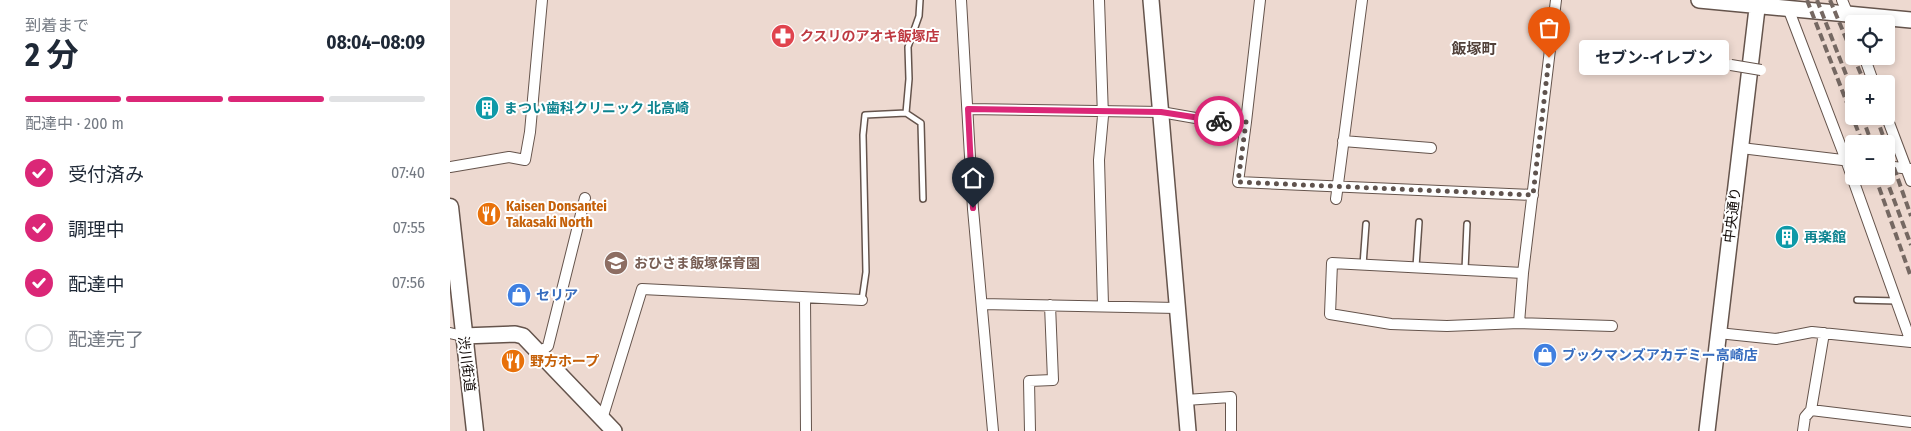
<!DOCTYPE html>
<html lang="ja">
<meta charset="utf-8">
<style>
body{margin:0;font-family:"Fira Sans Condensed","Noto Sans JP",sans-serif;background:#f6f6f7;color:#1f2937;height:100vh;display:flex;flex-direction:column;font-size:19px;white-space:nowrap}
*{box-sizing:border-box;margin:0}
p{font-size:16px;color:#747a83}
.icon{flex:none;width:28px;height:28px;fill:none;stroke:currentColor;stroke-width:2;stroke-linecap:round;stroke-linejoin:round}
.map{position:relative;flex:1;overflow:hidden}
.side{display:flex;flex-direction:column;background:#fff;width:450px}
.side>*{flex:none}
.controls{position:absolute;left:1395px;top:15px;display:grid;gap:10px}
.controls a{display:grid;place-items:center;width:50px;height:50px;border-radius:5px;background:#fff;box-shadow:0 2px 8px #0003;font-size:25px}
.pin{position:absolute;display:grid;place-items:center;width:42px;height:42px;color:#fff;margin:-51px -21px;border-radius:50% 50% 50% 0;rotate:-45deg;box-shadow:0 0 5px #0007}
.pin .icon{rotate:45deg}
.courier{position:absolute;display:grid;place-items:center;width:50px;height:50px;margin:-25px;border:4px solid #db2777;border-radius:50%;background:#fff;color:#222;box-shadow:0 1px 6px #0007}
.bubble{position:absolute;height:35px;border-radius:5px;background:#fff;box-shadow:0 2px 8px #0003;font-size:16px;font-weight:700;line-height:35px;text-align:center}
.head em{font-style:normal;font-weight:700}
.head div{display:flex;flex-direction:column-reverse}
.head{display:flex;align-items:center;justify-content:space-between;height:85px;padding:0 25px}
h1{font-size:32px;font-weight:700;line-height:38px}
.bar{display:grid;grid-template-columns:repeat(4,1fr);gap:8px 5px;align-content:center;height:60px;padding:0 25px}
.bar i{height:6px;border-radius:4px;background:#e0e1e3}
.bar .on{background:#db2777}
.bar p{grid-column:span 4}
ol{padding:0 25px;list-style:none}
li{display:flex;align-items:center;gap:15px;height:55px}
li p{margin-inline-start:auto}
li .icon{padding:5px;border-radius:50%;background:#db2777;color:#fff;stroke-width:4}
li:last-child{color:#747a83}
li i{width:28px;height:28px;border:2px solid #e0e1e3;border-radius:50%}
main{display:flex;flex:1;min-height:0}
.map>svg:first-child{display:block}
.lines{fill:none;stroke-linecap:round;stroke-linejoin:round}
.lane-casing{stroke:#65544c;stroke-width:8}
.street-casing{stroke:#65544c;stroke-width:12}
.secondary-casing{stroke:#65544c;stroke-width:18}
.primary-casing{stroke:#65544c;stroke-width:19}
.lane{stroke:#fff;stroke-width:5}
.street{stroke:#fff;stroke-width:10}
.secondary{stroke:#fff;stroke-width:15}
.primary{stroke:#fff;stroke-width:16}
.rail{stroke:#756862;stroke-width:4;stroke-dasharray:8 4;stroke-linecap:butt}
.street-bridge-casing{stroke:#65544c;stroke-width:12;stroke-linecap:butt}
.street-bridge{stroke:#fff;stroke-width:10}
.done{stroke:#5f534e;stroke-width:5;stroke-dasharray:0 9}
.route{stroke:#db2777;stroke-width:6}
.labels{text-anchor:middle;stroke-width:4;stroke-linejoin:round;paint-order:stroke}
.health-label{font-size:14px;font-weight:bold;fill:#be3a42;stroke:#fff;text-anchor:start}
.culture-label{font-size:14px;font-weight:bold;fill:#0d838f;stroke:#fff;text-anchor:start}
.food-label{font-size:14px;font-weight:bold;fill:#c56008;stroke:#fff;text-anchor:start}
.street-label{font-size:14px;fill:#120b08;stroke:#fff}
.education-label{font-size:14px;font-weight:bold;fill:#785e54;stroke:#fff;text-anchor:start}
.shop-label{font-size:14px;font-weight:bold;fill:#366cbe;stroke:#fff;text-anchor:start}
.neighbourhood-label{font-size:15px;font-weight:bold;fill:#51413a;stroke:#fff}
</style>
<main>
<section class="side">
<div class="head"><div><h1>2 分</h1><p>到着まで</p></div><em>08:04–08:09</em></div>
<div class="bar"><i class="on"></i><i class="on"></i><i class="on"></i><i></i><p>配達中 · 200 m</p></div>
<ol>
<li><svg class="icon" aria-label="check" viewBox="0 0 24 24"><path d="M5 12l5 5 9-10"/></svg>受付済み<p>07:40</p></li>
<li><svg class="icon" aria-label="check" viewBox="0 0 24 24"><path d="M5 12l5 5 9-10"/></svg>調理中<p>07:55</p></li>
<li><svg class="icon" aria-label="check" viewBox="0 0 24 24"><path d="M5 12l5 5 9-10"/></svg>配達中<p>07:56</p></li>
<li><i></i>配達完了</li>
</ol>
</section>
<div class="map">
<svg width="1461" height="431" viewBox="0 0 1461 431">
<rect width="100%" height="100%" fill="#edd9d0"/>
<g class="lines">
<g class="lane-casing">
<path id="lane" d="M 456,113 L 471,123 L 473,199
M 913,265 L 916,224
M 966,267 L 969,222
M 1015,270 L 1017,224
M 412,300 L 416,272 L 413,135 L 415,115 L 456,113 L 459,79 L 458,47 L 469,16 L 470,0
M 1407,300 L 1447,301"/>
</g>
<g class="street-casing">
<path id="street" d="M 511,0 L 523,209 L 543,431
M 649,0 L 653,116 L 649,160 L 653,305
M 1392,0 L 1404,29
M 1414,56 L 1424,84
M 518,109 L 711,112 L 757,120 L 796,122 L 788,182 L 1083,195
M 1436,115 L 1461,181
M 796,122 L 810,0
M 893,141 L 981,148
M 1291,148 L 1401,161
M 1436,166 L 1460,169
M 0,167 L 59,157 L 75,160 L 80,132 L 92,0
M 886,199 L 912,0
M 1073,273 L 882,263 L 880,314 L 941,324 L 997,326 L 1069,323 L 1162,326
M 355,298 L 356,431
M 532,304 L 727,308
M 1069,323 L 1073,273 L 1106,0
M 0,333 L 13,336
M 1268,333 L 1326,339 L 1362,332 L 1461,342 L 1396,160 L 1338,8
M 90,352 L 98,346 L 135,198
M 735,400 L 781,397 L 781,431
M 1361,410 L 1374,333
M 152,419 L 192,289 L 412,300
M 580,431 L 579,381 L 603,380 L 600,305
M 1353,431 L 1355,417 L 1361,410 L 1461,422"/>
</g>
<g class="secondary-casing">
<path id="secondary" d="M 701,0 L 738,431
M 1249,0 L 1461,20
M 13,336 L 65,334 L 73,336 L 164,431
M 1257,431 L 1308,0"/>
</g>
<g class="primary-casing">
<path id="primary" d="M 0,207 L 25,431"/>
</g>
<use href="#lane" class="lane"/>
<use href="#street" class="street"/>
<use href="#secondary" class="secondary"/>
<use href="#primary" class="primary"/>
<path class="rail" d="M 1357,0 L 1413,144
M 1367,0 L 1404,95
M 1380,0 L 1415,84
M 1412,116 L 1422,144
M 1426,116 L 1436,144
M 1436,145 L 1461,216
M 1425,176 L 1461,277
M 1435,176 L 1461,245"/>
<g class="street-bridge-casing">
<path id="street-bridge" d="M 1281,65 L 1311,70"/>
</g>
<use href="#street-bridge" class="street-bridge"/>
</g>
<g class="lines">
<path class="done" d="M 769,121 L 796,122 L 788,182 L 1083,195 L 1099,58"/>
<path class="route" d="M 523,208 L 518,109 L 711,112 L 769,121"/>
</g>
<defs>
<g id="pharmacy-disc" transform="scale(1.25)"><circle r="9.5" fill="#e0444e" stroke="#fff"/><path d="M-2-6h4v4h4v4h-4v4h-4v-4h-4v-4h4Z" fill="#fff"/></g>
<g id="building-disc" transform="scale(1.25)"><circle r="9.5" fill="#0f9aa8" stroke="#fff"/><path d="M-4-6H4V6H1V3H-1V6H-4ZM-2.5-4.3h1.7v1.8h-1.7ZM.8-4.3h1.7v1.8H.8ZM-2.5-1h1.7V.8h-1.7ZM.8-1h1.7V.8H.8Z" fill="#fff"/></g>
<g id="restaurant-disc" transform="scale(1.25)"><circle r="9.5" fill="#e8710a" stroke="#fff"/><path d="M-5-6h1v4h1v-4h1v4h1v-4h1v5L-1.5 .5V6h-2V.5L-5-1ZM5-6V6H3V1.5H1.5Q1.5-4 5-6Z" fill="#fff"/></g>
<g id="school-disc" transform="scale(1.25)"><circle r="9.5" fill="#8d6e63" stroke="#fff"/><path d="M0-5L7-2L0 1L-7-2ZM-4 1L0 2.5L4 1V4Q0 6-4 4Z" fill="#fff"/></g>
<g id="shop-disc" transform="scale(1.25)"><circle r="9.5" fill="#3f7fe0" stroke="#fff"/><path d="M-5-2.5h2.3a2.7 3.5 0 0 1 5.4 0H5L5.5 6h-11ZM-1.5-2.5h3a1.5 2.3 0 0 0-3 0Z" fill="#fff"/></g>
</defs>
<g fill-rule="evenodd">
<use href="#pharmacy-disc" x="333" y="36"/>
<use href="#building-disc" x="37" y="108"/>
<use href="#restaurant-disc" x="39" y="214"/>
<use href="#building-disc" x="1337" y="237"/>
<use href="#school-disc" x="166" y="263"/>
<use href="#shop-disc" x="69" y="295"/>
<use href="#shop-disc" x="1095" y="355"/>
<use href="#restaurant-disc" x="63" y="361"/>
</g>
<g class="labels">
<g class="health-label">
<text x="350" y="41">クスリのアオキ飯塚店</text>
</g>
<g class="culture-label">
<text x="54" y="113">まつい歯科クリニック 北高崎</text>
<text x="1354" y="242">再楽館</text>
</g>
<g class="food-label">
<text x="56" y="211">Kaisen Donsantei<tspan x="56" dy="16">Takasaki North</tspan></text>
<text x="80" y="366">野方ホープ</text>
</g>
<g class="street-label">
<text transform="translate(1282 215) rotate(-83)" y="5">中央通り</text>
<text transform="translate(17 364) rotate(83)" y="5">渋川街道</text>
</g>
<g class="education-label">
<text x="184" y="268">おひさま飯塚保育園</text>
</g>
<g class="shop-label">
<text x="86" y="300">セリア</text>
<text x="1112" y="360">ブックマンズアカデミー高崎店</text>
</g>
<g class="neighbourhood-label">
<text x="1024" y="54">飯塚町</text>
</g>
</g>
</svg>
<div class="controls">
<a><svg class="icon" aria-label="locate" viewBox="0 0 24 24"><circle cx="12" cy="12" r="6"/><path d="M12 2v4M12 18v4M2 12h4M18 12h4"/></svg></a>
<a>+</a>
<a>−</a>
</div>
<div class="pin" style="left:1099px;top:58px;background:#ea580c"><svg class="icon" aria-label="bag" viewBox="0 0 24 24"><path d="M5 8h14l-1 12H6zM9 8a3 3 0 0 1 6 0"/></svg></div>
<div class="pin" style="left:523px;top:208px;background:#1f2937"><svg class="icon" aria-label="home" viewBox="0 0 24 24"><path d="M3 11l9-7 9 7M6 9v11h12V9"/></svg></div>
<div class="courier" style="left:769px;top:121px"><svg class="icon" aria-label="bike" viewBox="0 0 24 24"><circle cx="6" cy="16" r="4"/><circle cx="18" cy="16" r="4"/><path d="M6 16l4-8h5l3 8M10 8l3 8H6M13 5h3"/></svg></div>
<div class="bubble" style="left:1129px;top:40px;width:150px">セブン-イレブン</div>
</div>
</main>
